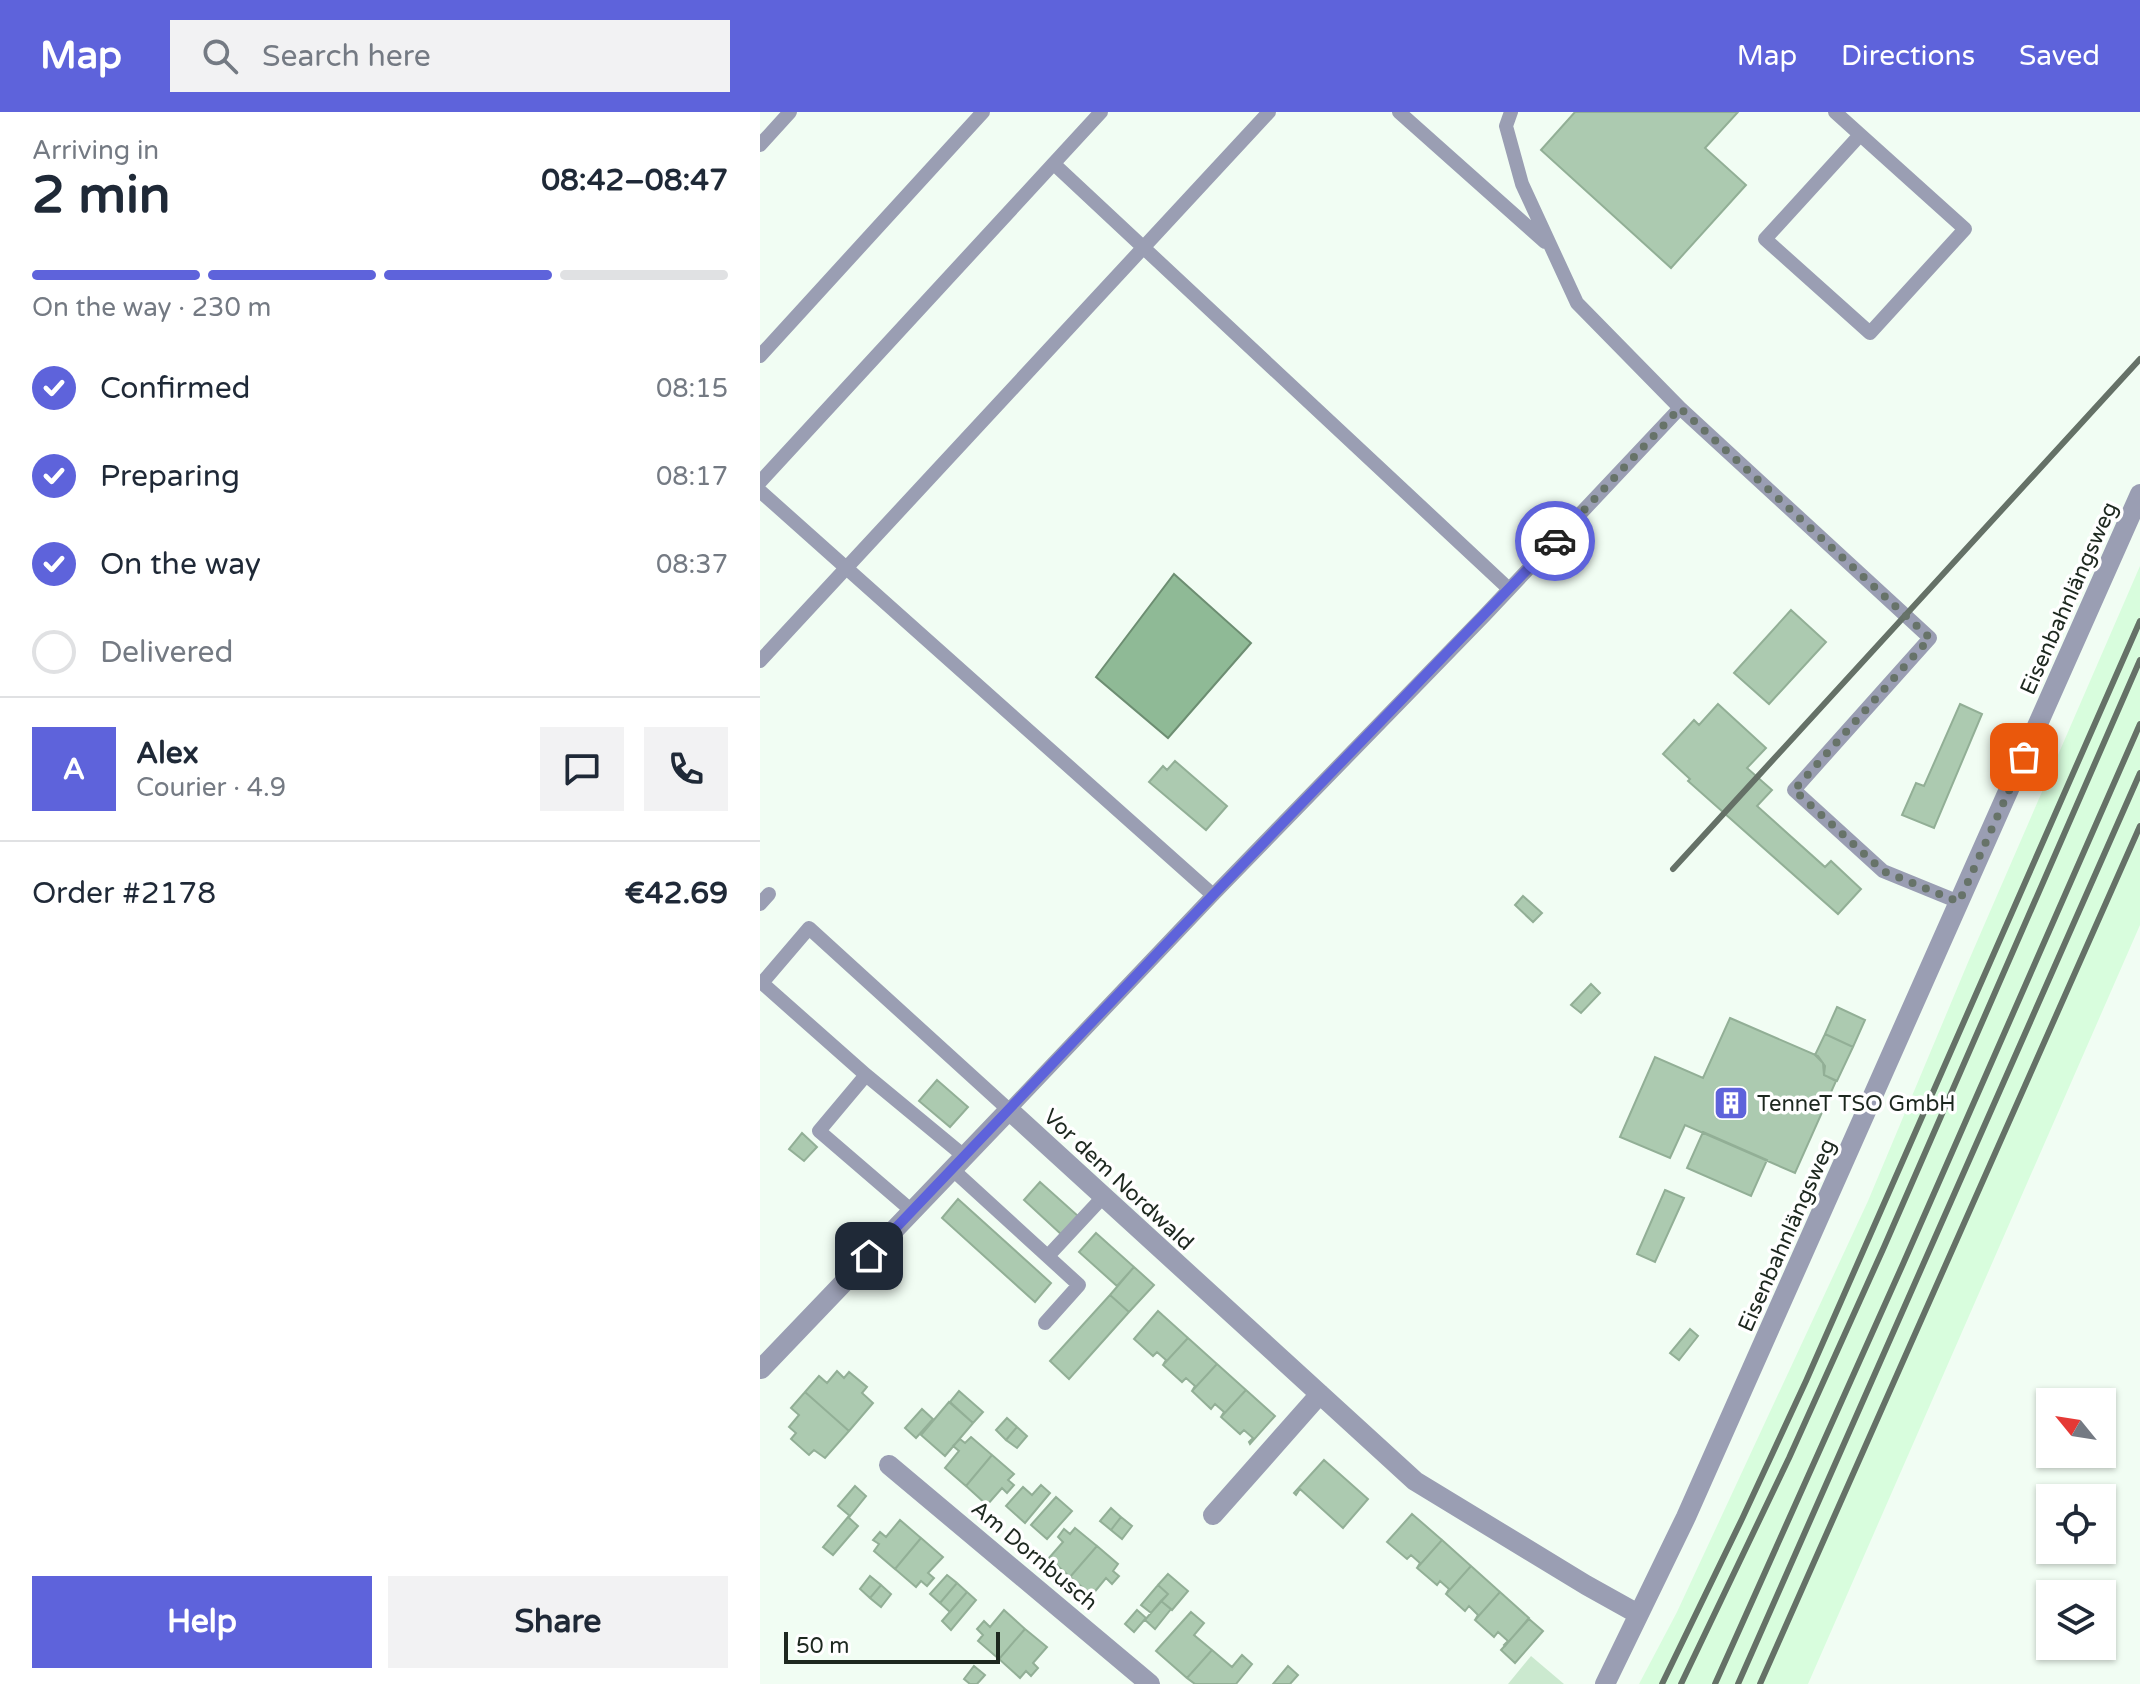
<!DOCTYPE html>
<meta charset="utf-8">
<style>
body{margin:0;font-family:"Varela Round",sans-serif;background:#f2f2f3;color:#1f2937;height:100vh;display:flex;flex-direction:column;font-size:30px;white-space:nowrap}
*{box-sizing:border-box;margin:0}
p{font-size:26px;color:#747a83}
.icon{flex:none;width:44px;height:44px;fill:none;stroke:currentColor;stroke-width:2;stroke-linecap:round;stroke-linejoin:round}
.map{position:relative;flex:1;overflow:hidden}
.side{display:flex;flex-direction:column;background:#fff;width:760px}
.side>*{flex:none}
.needle{width:52px;rotate:300deg}
.fabs{position:absolute;left:1276px;top:1276px;display:grid;gap:16px}
.fabs a{display:grid;place-items:center;width:80px;height:80px;border-radius:0px;background:#fff;box-shadow:0 2px 6px #0004;font-size:40px}
.scale{position:absolute;left:24px;bottom:20px;width:216px;box-sizing:border-box;padding-left:8px;border:4px solid #1d281f;border-top:0;font-size:22px;line-height:28px;white-space:nowrap;color:#1d281f;-webkit-text-stroke:6px #fff;paint-order:stroke}
.pin{position:absolute;display:grid;place-items:center;width:68px;height:68px;color:#fff;margin:-34px;border-radius:16px;box-shadow:0 4px 12px #0006}
.courier{position:absolute;display:grid;place-items:center;width:80px;height:80px;margin:-40px;border:6px solid #5e63db;border-radius:50%;background:#fff;color:#222;box-shadow:0 2px 10px #0007}
.summary em{font-style:normal;font-weight:800}
.summary div{display:flex;flex-direction:column-reverse}
.summary{display:flex;align-items:center;justify-content:space-between;height:136px;padding:0 32px}
h1{font-size:52px;font-weight:800;line-height:60px}
.bar{display:grid;grid-template-columns:repeat(4,1fr);gap:12px 8px;align-content:center;height:96px;padding:0 32px}
.bar i{height:10px;border-radius:6px;background:#e0e1e3}
.bar .current{background:#5e63db}
.bar p{grid-column:span 4}
.line{display:flex;align-items:center;gap:20px;padding:0 32px;border-top:2px solid #e0e1e3}
.line div{flex:1}
.round{display:grid;place-items:center;flex:none;width:84px;height:84px;border-radius:0px;background:#f2f2f3}
ol{padding:0 32px;list-style:none}
li{display:flex;align-items:center;gap:24px;height:88px}
li p{margin-inline-start:auto}
li .icon{padding:8px;border-radius:50%;background:#5e63db;color:#fff;stroke-width:4}
li:last-child{color:#747a83}
li i{width:44px;height:44px;border:4px solid #e0e1e3;border-radius:50%}
.cta{display:flex;gap:16px;margin-top:auto;padding:16px 32px}
.cta a{flex:1;height:92px;border-radius:0px;background:#5e63db;color:#fff;font-size:32px;font-weight:800;line-height:92px;text-align:center}
.cta a+a{background:#f2f2f3;color:#1f2937}
header{display:flex;align-items:center;gap:48px;box-sizing:border-box;height:112px;padding:0 40px;background:#5e63db;color:#fff}
header strong{font-size:38px}
nav{display:flex;gap:44px;margin-inline-start:auto;font-size:28px}
.search{width:560px;height:72px;background:#f2f2f3;display:flex;align-items:center;gap:20px;box-sizing:border-box;padding:0 28px;border-radius:0px;color:#747a83;font-size:30px}
main{display:flex;flex:1;min-height:0}
.map>svg:first-child{display:block}
.built{fill:#d8fddd}
.green{fill:#cbe9cf}
.water{fill:#8fba96;stroke:#6d8e72;stroke-width:2}
.building{fill:#accab0;stroke:#92af96;stroke-width:2}
.lines{fill:none;stroke-linecap:round;stroke-linejoin:round}
.service{stroke:#9a9eb3;stroke-width:14}
.minor{stroke:#9a9eb3;stroke-width:20}
.rail{stroke:#657167;stroke-width:6}
.done{stroke:#677369;stroke-width:8;stroke-dasharray:0 14.4}
.route{stroke:#5e63db;stroke-width:10}
.labels{text-anchor:middle;stroke-width:7;stroke-linejoin:round;paint-order:stroke}
.street-label{font-size:22px;fill:#1d281f;stroke:#fff}
.poi-label{font-size:22px;fill:#1d281f;stroke:#fff;text-anchor:start}
</style>
<header>
<strong>Map</strong>
<div class="search"><svg class="icon" aria-label="search" viewBox="0 0 24 24"><circle cx="10" cy="10" r="6"/><path d="M15 15l6 6"/></svg>Search here</div>
<nav><a>Map</a><a>Directions</a><a>Saved</a></nav>
</header>
<main>
<section class="side">
<div class="summary"><div><h1>2 min</h1><p>Arriving in</p></div><em>08:42–08:47</em></div>
<div class="bar"><i class="current"></i><i class="current"></i><i class="current"></i><i></i><p>On the way · 230 m</p></div>
<ol>
<li><svg class="icon" aria-label="check" viewBox="0 0 24 24"><path d="M5 12l5 5 9-10"/></svg>Confirmed<p>08:15</p></li>
<li><svg class="icon" aria-label="check" viewBox="0 0 24 24"><path d="M5 12l5 5 9-10"/></svg>Preparing<p>08:17</p></li>
<li><svg class="icon" aria-label="check" viewBox="0 0 24 24"><path d="M5 12l5 5 9-10"/></svg>On the way<p>08:37</p></li>
<li><i></i>Delivered</li>
</ol>
<div class="line" style="height:144px"><b class="round" style="background:#5e63db;color:#fff">A</b><div><b>Alex</b><p>Courier · 4.9</p></div><a class="round"><svg class="icon" aria-label="chat" viewBox="0 0 24 24"><path d="M4 5h16v11H9l-5 4z"/></svg></a><a class="round"><svg class="icon" aria-label="phone" viewBox="0 0 24 24"><path d="M5 4h4l2 5-3 2q2 4 5 5l2-3 5 2v4C11 20 4 13 5 4z"/></svg></a></div>
<div class="line" style="height:104px"><div>Order #2178</div><b>€42.69</b></div>
<div class="cta"><a>Help</a><a>Share</a></div>
</section>
<div class="map">
<svg width="1380" height="1572" viewBox="0 0 1380 1572">
<rect width="100%" height="100%" fill="#f1fdf3"/>
<path class="built" d="M 1380,454 L 1380,813 L 1048,1572 L 879,1572 L 917,1500 L 1108,1089 L 1209,848 Z"/>
<path class="green" d="M 771,1544 L 804,1572 L 748,1572 Z"/>
<path class="water" d="M 414,462 L 491,531 L 408,626 L 336,565 Z"/>
<path class="building" d="M 815,0 L 978,0 L 945,36 L 986,73 L 911,156 L 781,38 Z
M 1031,498 L 1066,530 L 1009,592 L 974,561 Z
M 958,592 L 1006,636 L 987,656 L 1012,678 L 997,694 L 1065,755 L 1071,749 L 1101,777 L 1078,802 L 928,669 L 930,667 L 903,642 L 934,608 L 939,613 Z
M 1200,592 L 1222,602 L 1174,716 L 1142,703 L 1156,671 L 1164,674 Z
M 415,649 L 467,694 L 446,718 L 389,670 L 403,654 L 407,658 Z
M 763,784 L 782,801 L 773,810 L 755,793 Z
M 831,872 L 840,881 L 821,901 L 811,893 Z
M 1077,895 L 1105,908 L 1093,935 L 1065,922 Z
M 970,906 L 1058,944 L 1065,954 L 1064,963 L 1076,969 L 1035,1061 L 925,1013 L 910,1046 L 860,1025 L 895,945 L 943,966 Z
M 1065,922 L 1093,935 L 1077,969 L 1064,963 L 1063,951 L 1055,943 Z
M 177,968 L 208,995 L 190,1015 L 159,989 Z
M 943,1020 L 1007,1048 L 991,1084 L 927,1056 Z
M 42,1021 L 57,1035 L 44,1049 L 29,1037 Z
M 280,1070 L 318,1104 L 302,1123 L 264,1088 Z
M 905,1078 L 924,1086 L 895,1150 L 877,1142 Z
M 198,1087 L 291,1171 L 275,1190 L 182,1106 Z
M 336,1121 L 374,1155 L 357,1174 L 319,1140 Z
M 374,1155 L 394,1173 L 369,1200 L 350,1183 Z
M 350,1183 L 369,1200 L 309,1267 L 290,1249 Z
M 398,1199 L 428,1226 L 403,1253 L 406,1248 L 397,1240 L 393,1244 L 374,1227 Z
M 930,1217 L 938,1224 L 919,1248 L 910,1241 Z
M 428,1226 L 457,1252 L 432,1279 L 435,1274 L 426,1266 L 422,1270 L 403,1253 Z
M 457,1252 L 486,1278 L 461,1305 L 464,1300 L 455,1292 L 451,1297 L 432,1279 Z
M 77,1259 L 84,1266 L 89,1260 L 107,1275 L 102,1281 L 113,1291 L 89,1319 L 45,1280 L 59,1264 L 67,1271 Z
M 486,1278 L 515,1304 L 490,1332 L 489,1330 L 493,1326 L 484,1318 L 480,1322 L 461,1305 Z
M 199,1279 L 223,1300 L 213,1311 L 190,1290 Z
M 45,1280 L 89,1319 L 65,1346 L 54,1338 L 49,1343 L 31,1327 L 36,1321 L 29,1315 L 39,1303 L 31,1296 Z
M 189,1290 L 213,1311 L 185,1344 L 161,1323 Z
M 162,1297 L 173,1307 L 156,1326 L 145,1316 Z
M 247,1306 L 257,1315 L 246,1328 L 236,1318 Z
M 257,1315 L 267,1324 L 257,1336 L 246,1328 Z
M 211,1325 L 232,1343 L 206,1374 L 185,1356 L 199,1339 L 193,1334 L 200,1327 L 205,1331 Z
M 232,1343 L 254,1362 L 248,1368 L 254,1373 L 247,1381 L 242,1376 L 227,1393 L 206,1374 Z
M 564,1348 L 608,1387 L 583,1416 L 540,1377 L 536,1383 L 534,1381 Z
M 281,1373 L 290,1381 L 265,1411 L 246,1394 L 263,1375 L 272,1383 Z
M 95,1374 L 106,1384 L 90,1404 L 78,1394 Z
M 296,1385 L 312,1399 L 287,1427 L 271,1413 Z
M 351,1396 L 361,1405 L 351,1418 L 340,1409 Z
M 652,1402 L 682,1428 L 657,1456 L 660,1451 L 651,1443 L 647,1447 L 627,1430 Z
M 88,1405 L 98,1414 L 73,1443 L 63,1435 Z
M 361,1405 L 372,1414 L 362,1427 L 351,1418 Z
M 140,1408 L 161,1426 L 135,1457 L 114,1439 L 119,1432 L 113,1428 L 120,1420 L 126,1425 Z
M 315,1416 L 337,1434 L 310,1465 L 289,1446 L 303,1430 L 298,1425 L 304,1417 L 310,1422 Z
M 161,1426 L 183,1445 L 168,1461 L 174,1466 L 167,1474 L 161,1469 L 156,1475 L 135,1457 Z
M 682,1428 L 711,1454 L 686,1482 L 689,1477 L 680,1469 L 677,1473 L 657,1456 Z
M 337,1434 L 358,1452 L 353,1459 L 359,1464 L 352,1472 L 346,1466 L 332,1483 L 310,1465 Z
M 711,1454 L 740,1480 L 715,1508 L 718,1503 L 709,1494 L 705,1499 L 686,1482 Z
M 408,1462 L 428,1479 L 412,1498 L 401,1489 L 408,1482 L 398,1473 Z
M 187,1463 L 197,1471 L 180,1491 L 170,1482 Z
M 110,1464 L 121,1473 L 110,1486 L 100,1477 Z
M 197,1471 L 207,1480 L 190,1500 L 180,1491 Z
M 121,1473 L 131,1482 L 121,1495 L 110,1486 Z
M 398,1473 L 408,1482 L 391,1501 L 381,1493 Z
M 207,1480 L 216,1488 L 191,1518 L 182,1509 Z
M 740,1480 L 769,1506 L 745,1534 L 744,1533 L 748,1529 L 738,1520 L 734,1525 L 715,1508 Z
M 401,1489 L 411,1497 L 395,1517 L 385,1508 Z
M 244,1498 L 265,1517 L 239,1547 L 218,1529 L 223,1523 L 217,1517 L 224,1509 L 230,1515 Z
M 377,1498 L 386,1506 L 374,1520 L 365,1512 Z
M 431,1500 L 444,1511 L 434,1523 L 452,1538 L 427,1566 L 396,1539 Z
M 769,1507 L 783,1519 L 755,1551 L 741,1538 Z
M 265,1517 L 287,1535 L 273,1551 L 278,1556 L 271,1564 L 266,1559 L 260,1566 L 239,1547 Z
M 452,1538 L 472,1555 L 482,1543 L 492,1552 L 476,1572 L 435,1572 L 427,1566 Z
M 214,1554 L 225,1563 L 217,1572 L 210,1572 L 204,1567 Z
M 528,1554 L 538,1563 L 530,1572 L 513,1572 Z"/>
<g class="lines">
<path class="service" d="M 639,0 L 785,130
M 751,0 L 746,14 L 762,72 L 817,191 L 920,296 L 1170,526 L 1034,678 L 1123,759 L 1199,790
M 1075,0 L 1205,117 L 1110,221 L 1005,127 L 1100,23
M 0,33 L 30,0
M 294,52 L 749,477
M 0,244 L 223,0
M 0,370 L 341,0
M 0,379 L 453,783
M 0,549 L 509,0
M 0,792 L 9,782
M 106,963 L 2,871 L 49,816 L 249,998 L 453,783 L 725,503 L 920,296
M 192,1057 L 319,1173 L 285,1211
M 152,1099 L 59,1019 L 106,963 L 204,1044
M 288,1144 L 343,1085"/>
<path class="minor" d="M 1,1257 L 249,998 L 655,1369 L 826,1473 L 878,1502
M 129,1353 L 390,1572
M 453,1403 L 560,1282
M 845,1572 L 926,1405 L 1380,382"/>
<path class="rail" d="M 913,757 L 1380,247
M 902,1572 L 982,1407 L 1046,1269 L 1380,509
M 921,1572 L 1029,1346 L 1124,1135 L 1380,548
M 955,1572 L 1143,1152 L 1380,612
M 978,1572 L 1380,661
M 1000,1572 L 1380,714"/>
</g>
<g class="lines">
<path class="done" d="M 795,429 L 920,296 L 1170,526 L 1034,678 L 1123,759 L 1199,790 L 1264,645"/>
<path class="route" d="M 109,1144 L 453,783 L 795,429"/>
</g>
<defs>
<g id="building-square" transform="scale(1.8)"><rect x="-9" y="-9" width="18" height="18" rx="4" fill="#5e63db" stroke="#fff"/><path d="M-4-6H4V6H1V3H-1V6H-4ZM-2.5-4.3h1.7v1.8h-1.7ZM.8-4.3h1.7v1.8H.8ZM-2.5-1h1.7V.8h-1.7ZM.8-1h1.7V.8H.8Z" fill="#fff"/></g>
</defs>
<g fill-rule="evenodd">
<use href="#building-square" x="971" y="991"/>
</g>
<g class="labels">
<g class="street-label">
<text transform="translate(1308 486) rotate(-66)" y="8">Eisenbahnlängsweg</text>
<text transform="translate(359 1067) rotate(43)" y="8">Vor dem Nordwald</text>
<text transform="translate(1026 1123) rotate(-66)" y="8">Eisenbahnlängsweg</text>
<text transform="translate(275 1443) rotate(40)" y="8">Am Dornbusch</text>
</g>
<g class="poi-label">
<text x="997" y="999">TenneT TSO GmbH</text>
</g>
</g>
</svg>
<div class="fabs">
<a><svg class="needle" viewBox="-14 -14 28 28"><path d="M0-13l5 13h-10z" fill="#e53935"/><path d="M0 13l5-13h-10z" fill="#747a83"/></svg></a>
<a><svg class="icon" aria-label="locate" viewBox="0 0 24 24"><circle cx="12" cy="12" r="6"/><path d="M12 2v4M12 18v4M2 12h4M18 12h4"/></svg></a>
<a><svg class="icon" aria-label="layers" viewBox="0 0 24 24"><path d="M12 4l9 5-9 5-9-5zM3 14l9 5 9-5"/></svg></a>
</div>
<div class="scale">50 m</div>
<div class="pin" style="left:1264px;top:645px;background:#ea580c"><svg class="icon" aria-label="bag" viewBox="0 0 24 24"><path d="M5 8h14l-1 12H6zM9 8a3 3 0 0 1 6 0"/></svg></div>
<div class="pin" style="left:109px;top:1144px;background:#1f2937"><svg class="icon" aria-label="home" viewBox="0 0 24 24"><path d="M3 11l9-7 9 7M6 9v11h12V9"/></svg></div>
<div class="courier" style="left:795px;top:429px"><svg class="icon" aria-label="car" viewBox="0 0 24 24"><path d="M5 17H2v-5l4-1 3-4h7l3 4 3 1v5h-3M9 17h6M6 11h13"/><circle cx="7" cy="17" r="2"/><circle cx="17" cy="17" r="2"/></svg></div>
</div>
</main>
